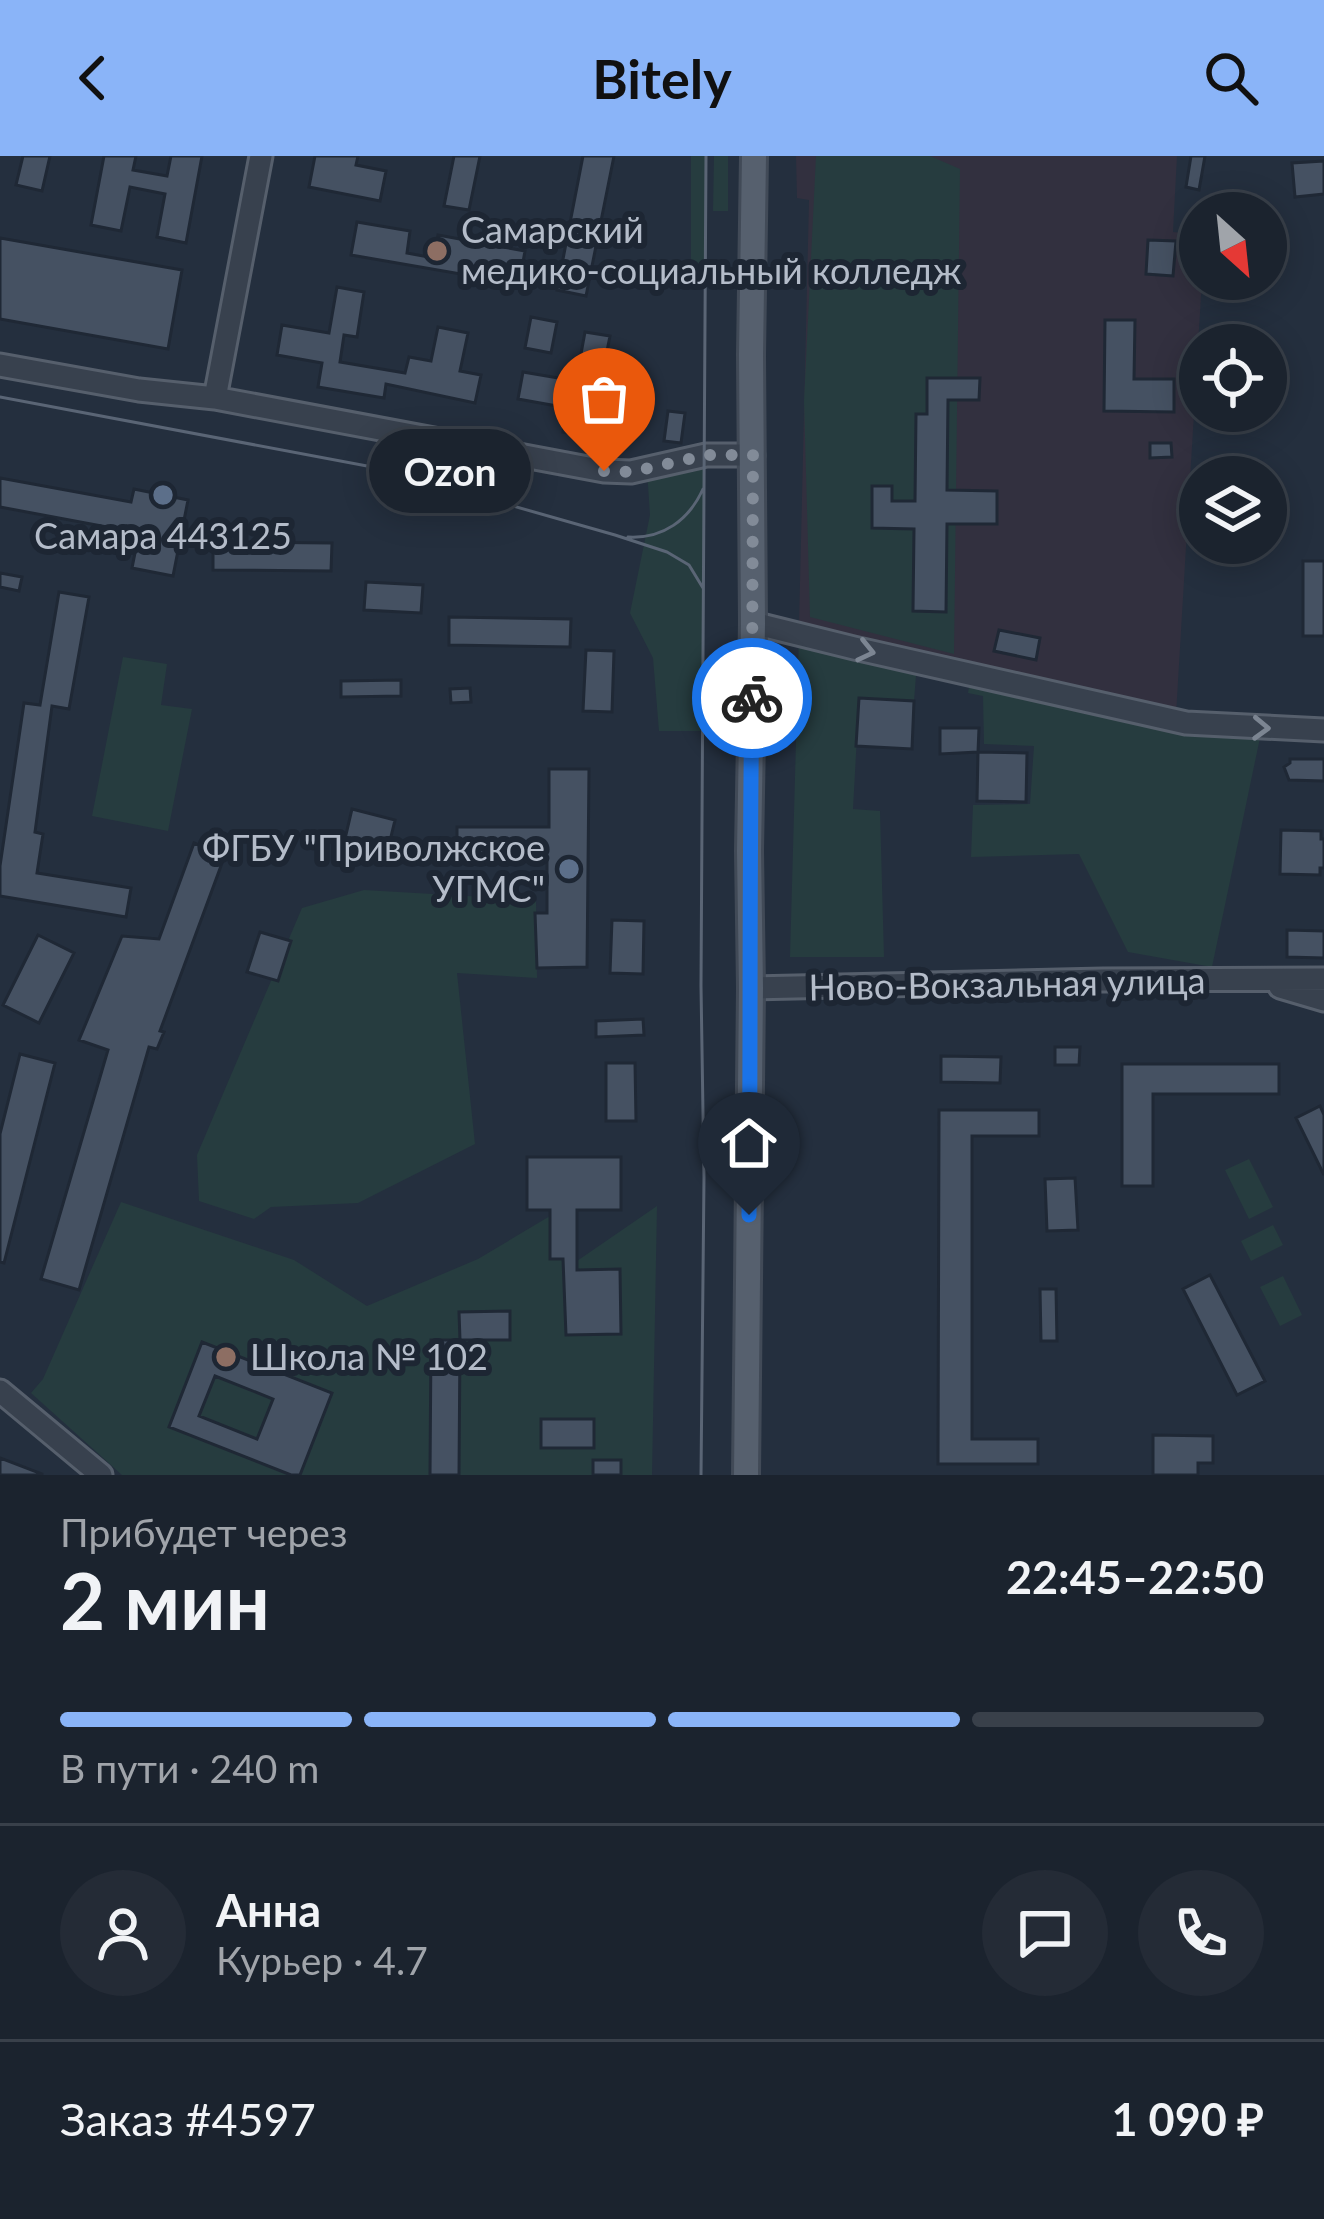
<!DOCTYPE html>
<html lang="ru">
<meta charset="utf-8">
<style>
body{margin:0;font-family:Lato,sans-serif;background:#242b36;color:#f1f3f6;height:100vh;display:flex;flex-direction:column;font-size:45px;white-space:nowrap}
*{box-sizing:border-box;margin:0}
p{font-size:39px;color:#a0a4aa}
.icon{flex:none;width:66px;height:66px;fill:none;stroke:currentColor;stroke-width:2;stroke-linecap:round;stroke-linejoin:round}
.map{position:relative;height:1319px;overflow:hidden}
.side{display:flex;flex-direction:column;background:#1b232e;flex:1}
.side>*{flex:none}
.needle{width:78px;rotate:153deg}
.controls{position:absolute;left:1179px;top:36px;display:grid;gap:24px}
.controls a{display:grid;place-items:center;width:108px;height:108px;border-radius:50%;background:#1b232e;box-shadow:0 6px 30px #0003,0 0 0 3px #39404a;font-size:60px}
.pin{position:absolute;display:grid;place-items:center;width:102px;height:102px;color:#fff;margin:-123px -51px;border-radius:50% 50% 50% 0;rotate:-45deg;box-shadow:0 0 12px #0007}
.pin .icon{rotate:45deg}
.courier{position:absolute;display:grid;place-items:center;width:120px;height:120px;margin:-60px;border:9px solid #1a73e8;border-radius:50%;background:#fff;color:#222;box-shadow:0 3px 15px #0007}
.bubble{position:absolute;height:84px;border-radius:42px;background:#1b232e;box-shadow:0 6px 30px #0003,0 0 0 3px #39404a;font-size:39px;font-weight:700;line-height:84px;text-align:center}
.head em{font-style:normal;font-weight:700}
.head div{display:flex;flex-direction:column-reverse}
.head{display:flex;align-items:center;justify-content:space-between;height:204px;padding:0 60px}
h1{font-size:78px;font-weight:700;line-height:90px}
.bar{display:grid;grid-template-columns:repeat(4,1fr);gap:18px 12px;align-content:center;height:144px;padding:0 60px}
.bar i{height:15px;border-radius:9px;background:#39404a}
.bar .active{background:#8ab4f8}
.bar p{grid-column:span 4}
.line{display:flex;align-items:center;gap:30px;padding:0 60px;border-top:3px solid #39404a}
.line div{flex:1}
.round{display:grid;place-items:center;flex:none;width:126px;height:126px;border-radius:63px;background:#242b36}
header{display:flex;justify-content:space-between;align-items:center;height:156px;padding:0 60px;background:#8ab4f8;color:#111;font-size:54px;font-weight:700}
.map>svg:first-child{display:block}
.medical{fill:#32303f}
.green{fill:#263c3f}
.building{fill:#455162;stroke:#1f2835;stroke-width:3;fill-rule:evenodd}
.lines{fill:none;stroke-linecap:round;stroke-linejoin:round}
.minor-casing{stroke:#565f6c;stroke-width:27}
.major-casing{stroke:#414a57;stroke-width:30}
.minor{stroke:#38414e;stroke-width:21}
.major{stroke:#56606e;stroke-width:24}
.tram{stroke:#5a6575;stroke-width:3}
.oneway{stroke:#7c8592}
.done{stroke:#828b98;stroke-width:12;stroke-dasharray:0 21.6}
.route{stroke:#1a73e8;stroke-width:15}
.education-dot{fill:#8d6e63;stroke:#1d2633;stroke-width:4.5}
.service-dot{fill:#5c6f8a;stroke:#1d2633;stroke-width:4.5}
.labels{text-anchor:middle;stroke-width:12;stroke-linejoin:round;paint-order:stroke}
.poi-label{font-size:36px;fill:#b4bcc9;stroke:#1d2633;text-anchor:start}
.street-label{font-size:36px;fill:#b4bcc9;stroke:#1d2633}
</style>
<header><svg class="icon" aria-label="back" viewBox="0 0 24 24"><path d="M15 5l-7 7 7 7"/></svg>Bitely<svg class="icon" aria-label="search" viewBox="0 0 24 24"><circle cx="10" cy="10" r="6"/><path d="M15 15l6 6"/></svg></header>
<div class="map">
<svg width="1324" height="1319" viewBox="0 0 1324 1319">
<rect width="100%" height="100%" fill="#242f3e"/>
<path class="medical" d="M 796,0 L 1177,0 L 1173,76 L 1200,79 L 1202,123 L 1176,559 L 799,469 L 809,44 L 797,42 Z"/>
<path class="green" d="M 691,0 L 706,0 L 705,132 L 691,120 Z
M 714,0 L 728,0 L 728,55 L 713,55 Z
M 816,0 L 930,0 L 960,13 L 954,498 L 810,461 L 804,245 Z
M 694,301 L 705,316 L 703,575 L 659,575 L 653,502 L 630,457 L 650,359 L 647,314 Z
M 799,477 L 917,506 L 914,545 L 859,543 L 853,653 L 880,655 L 884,801 L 790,801 Z
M 123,501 L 167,508 L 161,549 L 192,553 L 168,675 L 92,660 Z
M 971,518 L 1261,577 L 1212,811 L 1128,796 L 1079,698 L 971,701 L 973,649 L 1030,648 L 1034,590 L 984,588 L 983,540 L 968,537 Z
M 364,734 L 536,744 L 537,822 L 457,817 L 475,988 L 358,1047 L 271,1051 L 254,1063 L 199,1045 L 197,999 L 302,752 Z
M 1249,1003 L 1273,1051 L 1249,1063 L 1225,1014 Z
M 121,1046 L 294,1104 L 367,1150 L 478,1103 L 550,1060 L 577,1105 L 657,1050 L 652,1319 L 122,1319 L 31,1237 L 43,1223 Z
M 1273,1069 L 1283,1089 L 1251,1105 L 1241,1085 Z
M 1283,1120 L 1302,1159 L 1280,1170 L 1260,1131 Z"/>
<path class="building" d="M 23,0 L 50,0 L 42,35 L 16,29 Z
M 104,0 L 136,0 L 133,14 L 167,20 L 171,0 L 202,0 L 186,87 L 157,81 L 165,38 L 130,31 L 121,75 L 91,69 Z
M 315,0 L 358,0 L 356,9 L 386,15 L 380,45 L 309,31 Z
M 454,0 L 480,0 L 469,54 L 444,50 Z
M 583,0 L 614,0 L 586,140 L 557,134 Z
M 1191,0 L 1205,0 L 1199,34 L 1186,31 Z
M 1324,5 L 1324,38 L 1295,41 L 1292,7 Z
M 357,66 L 410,75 L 407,97 L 434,102 L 438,79 L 525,95 L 519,128 L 351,99 Z
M 0,82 L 182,114 L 168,193 L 0,163 Z
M 1148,84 L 1176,85 L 1173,120 L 1146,118 Z
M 337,131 L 364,136 L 357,181 L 344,179 L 340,206 L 405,217 L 409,201 L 431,205 L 438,171 L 468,177 L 460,215 L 481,219 L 475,247 L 386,228 L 384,242 L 318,231 L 322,207 L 277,199 L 282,169 L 329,177 Z
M 531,161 L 557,166 L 551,197 L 525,192 Z
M 1105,164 L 1135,164 L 1134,223 L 1174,223 L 1174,256 L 1104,255 Z
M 585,176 L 610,180 L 600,230 L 589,228 L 585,249 L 631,257 L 625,288 L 563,276 L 568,252 L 518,243 L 523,216 L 576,225 Z
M 927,222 L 980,222 L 979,244 L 948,244 L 947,334 L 997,335 L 997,368 L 947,368 L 946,456 L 913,455 L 914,373 L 872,372 L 872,330 L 892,330 L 892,345 L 915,345 L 916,258 L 927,258 Z
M 668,255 L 685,257 L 681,287 L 664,285 Z
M 1150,287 L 1171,287 L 1172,301 L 1150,302 Z
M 0,322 L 131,346 L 134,333 L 188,344 L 173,420 L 132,412 L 139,377 L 0,351 Z
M 213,386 L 332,387 L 331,415 L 213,414 Z
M 1303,405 L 1324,405 L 1324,480 L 1303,480 Z
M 0,417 L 22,421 L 19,435 L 0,431 Z
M 366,426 L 423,429 L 421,457 L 364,454 Z
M 59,436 L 89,441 L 69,553 L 52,550 L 35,676 L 43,678 L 37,717 L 131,732 L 126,761 L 0,740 L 0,710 L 24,547 L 40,549 Z
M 449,461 L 571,463 L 570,491 L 449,489 Z
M 999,474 L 1040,482 L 1036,504 L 994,495 Z
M 586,494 L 614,495 L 612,556 L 583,555 Z
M 401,524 L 401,540 L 341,541 L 341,525 Z
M 470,532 L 471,546 L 451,547 L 450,533 Z
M 859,542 L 914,545 L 912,593 L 856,590 Z
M 940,572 L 979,572 L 978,596 L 940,598 Z
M 978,596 L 1027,597 L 1026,646 L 977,645 Z
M 1290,603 L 1324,603 L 1324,625 L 1289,624 L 1284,611 L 1290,607 Z
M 549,613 L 589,613 L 587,811 L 537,812 L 535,757 L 547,757 L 547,703 L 457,703 L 457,671 L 549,671 Z
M 352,653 L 395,664 L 388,693 L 345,683 Z
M 1281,674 L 1321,675 L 1321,683 L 1324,683 L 1324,712 L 1320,712 L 1320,719 L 1280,718 Z
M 194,687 L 225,699 L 160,875 L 164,876 L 157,893 L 149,891 L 79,1134 L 41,1123 L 108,894 L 79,884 L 122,780 L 159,783 Z
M 612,764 L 644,765 L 643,818 L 610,817 Z
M 1287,774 L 1324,775 L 1324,802 L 1287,801 Z
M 260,776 L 291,785 L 278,825 L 247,816 Z
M 38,779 L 74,797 L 39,867 L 3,849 Z
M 643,863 L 644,879 L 596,881 L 596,865 Z
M 1055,891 L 1080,891 L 1079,909 L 1055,909 Z
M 20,898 L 55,907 L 4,1107 L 0,1106 L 0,978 Z
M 941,900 L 1001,901 L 1000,927 L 941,926 Z
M 606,907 L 635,907 L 636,965 L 606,965 Z
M 1122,908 L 1279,908 L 1279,938 L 1153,938 L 1153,1030 L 1122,1030 Z
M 1320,950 L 1324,959 L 1324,1019 L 1296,962 Z
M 939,954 L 1039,954 L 1039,980 L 972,980 L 972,1283 L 1038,1283 L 1038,1308 L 938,1308 Z
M 527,1001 L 621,1001 L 621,1054 L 577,1054 L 577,1114 L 620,1113 L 621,1178 L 566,1179 L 563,1103 L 550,1103 L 550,1054 L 527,1054 Z
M 1075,1022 L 1078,1074 L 1047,1075 L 1045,1023 Z
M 1210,1119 L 1265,1225 L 1237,1239 L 1183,1133 Z
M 1040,1133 L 1056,1133 L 1057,1185 L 1041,1185 Z
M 510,1155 L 510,1184 L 460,1184 L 459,1156 Z
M 431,1184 L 460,1184 L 459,1319 L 430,1319 Z
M 202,1186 L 332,1237 L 300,1319 L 291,1319 L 169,1271 ZM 215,1220 L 273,1243 L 257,1283 L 199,1260 Z
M 541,1263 L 594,1263 L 594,1292 L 541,1292 Z
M 1153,1279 L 1213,1280 L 1213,1307 L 1198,1307 L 1198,1319 L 1153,1319 Z
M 0,1302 L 42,1318 L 42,1319 L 0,1319 Z
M 593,1304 L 621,1304 L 621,1319 L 593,1319 Z"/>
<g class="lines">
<g class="minor-casing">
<path id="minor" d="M 0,209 L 139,234 L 215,242 L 604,315 L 631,316 L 706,299 L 753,299
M 215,242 L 261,0
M 753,467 L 854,492 L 1186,567 L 1324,574
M 1280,831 L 1324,844
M 751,832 L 1103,824 L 1324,823
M 0,1235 L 101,1319"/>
</g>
<g class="major-casing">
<path id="major" d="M 746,1319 L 751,832 L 749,695 L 753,467 L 751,199 L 754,0"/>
</g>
<use href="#minor" class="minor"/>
<use href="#major" class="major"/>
<path class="tram" d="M 0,241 L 383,313 L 615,379 L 667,396 L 689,409 L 703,432
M 628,381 C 663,383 689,364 703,333
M 701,1319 L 704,1021 L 701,830 L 706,0"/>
</g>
<defs><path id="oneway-chevron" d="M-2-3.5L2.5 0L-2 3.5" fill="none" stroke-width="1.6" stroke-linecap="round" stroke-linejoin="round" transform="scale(3)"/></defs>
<g class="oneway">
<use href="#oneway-chevron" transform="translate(866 495) rotate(13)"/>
<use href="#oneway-chevron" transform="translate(1261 572) rotate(2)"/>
</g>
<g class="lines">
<path class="done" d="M 604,315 L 632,316 L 706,299 L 753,299 L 752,542"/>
<path class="route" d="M 749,1059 C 751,887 749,714 752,542"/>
</g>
<g class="education-dot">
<circle cx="437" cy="95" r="12"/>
<circle cx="226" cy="1201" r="12"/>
</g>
<g class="service-dot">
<circle cx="163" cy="339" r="12"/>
<circle cx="569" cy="713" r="12"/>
</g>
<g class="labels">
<g class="poi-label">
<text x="461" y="87">Самарский<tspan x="461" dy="41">медико-социальный колледж</tspan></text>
<text x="163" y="393" text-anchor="middle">Самара 443125</text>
<text x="545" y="705" text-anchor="end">ФГБУ "Приволжское<tspan x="545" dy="41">УГМС"</tspan></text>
<text x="250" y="1214">Школа № 102</text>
</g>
<g class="street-label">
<text transform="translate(1007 828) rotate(-1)" y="13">Ново-Вокзальная улица</text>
</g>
</g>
</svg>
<div class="controls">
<a><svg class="needle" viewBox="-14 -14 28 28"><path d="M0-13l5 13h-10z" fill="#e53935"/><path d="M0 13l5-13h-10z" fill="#a0a4aa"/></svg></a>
<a><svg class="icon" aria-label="locate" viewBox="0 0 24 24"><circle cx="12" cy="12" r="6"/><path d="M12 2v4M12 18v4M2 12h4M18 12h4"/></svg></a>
<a><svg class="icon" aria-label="layers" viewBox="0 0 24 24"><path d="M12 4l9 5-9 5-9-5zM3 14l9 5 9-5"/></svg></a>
</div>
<div class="pin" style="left:604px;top:315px;background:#ea580c"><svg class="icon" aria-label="bag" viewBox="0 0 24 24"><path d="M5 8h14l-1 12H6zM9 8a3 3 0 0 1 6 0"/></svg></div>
<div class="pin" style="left:749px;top:1059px;background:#1f2937"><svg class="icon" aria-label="home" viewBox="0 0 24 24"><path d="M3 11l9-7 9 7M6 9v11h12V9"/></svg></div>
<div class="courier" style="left:752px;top:542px"><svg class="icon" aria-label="bike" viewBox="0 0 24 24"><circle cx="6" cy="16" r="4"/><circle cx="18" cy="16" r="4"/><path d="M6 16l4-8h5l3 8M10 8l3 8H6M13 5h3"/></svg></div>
<div class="bubble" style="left:369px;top:273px;width:162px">Ozon</div>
</div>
<section class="side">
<div class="head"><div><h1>2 мин</h1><p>Прибудет через</p></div><em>22:45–22:50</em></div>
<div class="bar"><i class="active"></i><i class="active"></i><i class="active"></i><i></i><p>В пути · 240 m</p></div>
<div class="line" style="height:216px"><a class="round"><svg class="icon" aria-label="person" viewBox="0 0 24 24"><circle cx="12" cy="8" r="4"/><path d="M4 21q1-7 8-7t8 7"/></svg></a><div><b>Анна</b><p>Курьер · 4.7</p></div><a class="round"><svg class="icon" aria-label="chat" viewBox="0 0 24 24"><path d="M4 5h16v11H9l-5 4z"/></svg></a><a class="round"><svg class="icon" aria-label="phone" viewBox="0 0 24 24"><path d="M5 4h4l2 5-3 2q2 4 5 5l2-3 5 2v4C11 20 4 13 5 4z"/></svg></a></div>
<div class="line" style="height:156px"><div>Заказ #4597</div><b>1 090 ₽</b></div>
</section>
